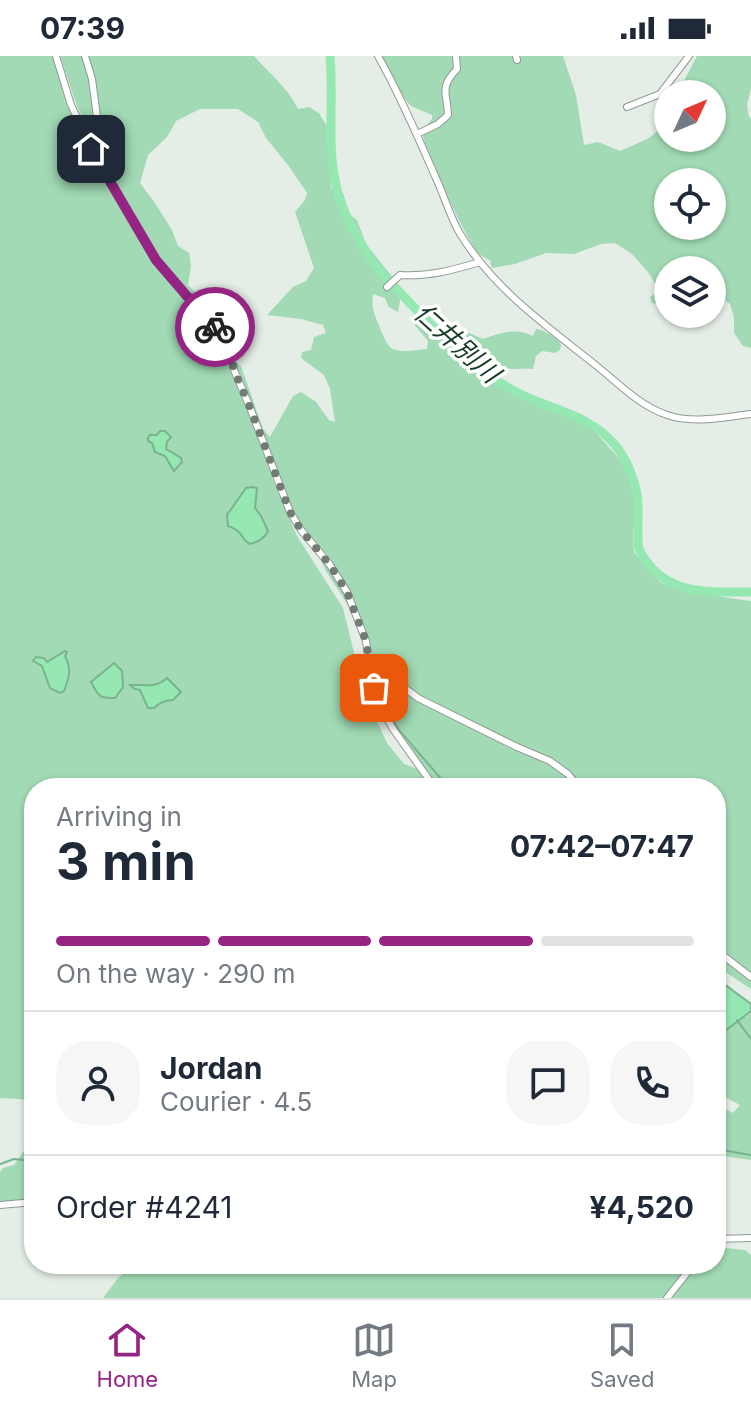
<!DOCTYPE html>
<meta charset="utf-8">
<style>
body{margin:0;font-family:Inter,"Noto Sans JP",sans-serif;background:#f6f6f7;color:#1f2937;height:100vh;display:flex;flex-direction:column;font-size:30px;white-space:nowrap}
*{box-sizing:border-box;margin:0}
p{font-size:26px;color:#747a83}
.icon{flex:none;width:44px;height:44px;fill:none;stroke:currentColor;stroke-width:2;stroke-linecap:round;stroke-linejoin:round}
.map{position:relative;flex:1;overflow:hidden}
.side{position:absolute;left:24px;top:722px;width:702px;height:496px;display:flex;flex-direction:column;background:#fff;border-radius:32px;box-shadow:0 2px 6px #0004}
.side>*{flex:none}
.needle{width:52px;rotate:46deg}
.buttons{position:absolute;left:654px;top:24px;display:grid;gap:16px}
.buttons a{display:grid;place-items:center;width:72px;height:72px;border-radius:50%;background:#fff;box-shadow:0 2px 6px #0004;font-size:40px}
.pin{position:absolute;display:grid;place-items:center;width:68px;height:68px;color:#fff;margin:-34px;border-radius:16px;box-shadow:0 4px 12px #0006}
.courier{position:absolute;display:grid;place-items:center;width:80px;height:80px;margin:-40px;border:6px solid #952483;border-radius:50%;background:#fff;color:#222;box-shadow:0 2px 10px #0007}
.summary em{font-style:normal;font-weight:700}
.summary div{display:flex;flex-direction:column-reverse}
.summary{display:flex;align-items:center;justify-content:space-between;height:136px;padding:0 32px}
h1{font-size:52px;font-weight:700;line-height:60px}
.bar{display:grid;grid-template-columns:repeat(4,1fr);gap:12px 8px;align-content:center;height:96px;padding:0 32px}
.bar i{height:10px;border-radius:6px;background:#e0e1e3}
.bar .selected{background:#952483}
.bar p{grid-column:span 4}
.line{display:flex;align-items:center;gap:20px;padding:0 32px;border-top:2px solid #e0e1e3}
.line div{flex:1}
.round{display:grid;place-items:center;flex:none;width:84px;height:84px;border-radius:32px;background:#f6f6f7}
.status{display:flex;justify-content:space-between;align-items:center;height:56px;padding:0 40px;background:#fff;direction:ltr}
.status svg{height:22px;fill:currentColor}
.tabs{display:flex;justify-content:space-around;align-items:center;height:112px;border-top:2px solid #e0e1e3;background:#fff;font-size:22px;color:#747a83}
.tabs a{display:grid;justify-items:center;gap:4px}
.tabs .selected{color:#952483}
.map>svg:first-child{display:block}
.green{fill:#a1dab4;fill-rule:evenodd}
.water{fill:#96e8b3;stroke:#7ab48e;stroke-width:2}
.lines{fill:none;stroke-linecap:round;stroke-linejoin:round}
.stream{stroke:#7ab48e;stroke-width:2}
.river{stroke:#96e8b3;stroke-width:9}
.minor-casing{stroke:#919993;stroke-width:8}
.minor{stroke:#fff;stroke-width:6}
.done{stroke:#747a76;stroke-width:8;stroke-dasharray:0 14.4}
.route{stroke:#952483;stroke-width:10}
.labels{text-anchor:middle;stroke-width:7;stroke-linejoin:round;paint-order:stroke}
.water-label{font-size:26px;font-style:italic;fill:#193c27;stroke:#fff}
</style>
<div class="status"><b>07:39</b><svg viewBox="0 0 49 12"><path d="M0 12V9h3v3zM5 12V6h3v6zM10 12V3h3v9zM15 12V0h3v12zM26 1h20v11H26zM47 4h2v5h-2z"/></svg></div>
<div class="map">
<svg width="751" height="1242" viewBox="0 0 751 1242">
<rect width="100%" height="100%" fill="#e4ede6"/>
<path class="green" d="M 0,0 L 53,0 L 63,31 L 64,39 L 86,89 L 131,169 L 119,137 L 77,50 L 60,0 L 254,0 C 268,16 289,33 298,53 L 309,51 L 319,57 L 328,72 L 331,132 L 343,137 L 350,159 L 357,164 L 366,188 L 402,233 L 398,256 L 389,251 L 385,242 L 373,238 C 371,257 376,260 382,277 C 385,283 386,289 393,293 C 403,297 417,294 427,293 L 428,285 L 412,266 L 412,260 L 416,258 L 475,314 L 501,332 L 525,343 L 544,347 L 576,363 L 594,375 L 608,390 L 622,406 L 637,443 L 636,464 L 633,475 L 634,496 L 660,526 L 680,535 L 751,545 L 751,933 L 716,910 L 716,732 L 34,732 L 34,1044 L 0,1042 ZM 200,53 L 238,53 L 258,66 L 266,82 L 288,109 L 307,137 L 305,144 L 295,156 L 314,212 L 306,225 L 293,231 L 267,259 L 301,263 L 323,269 L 326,277 L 314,281 L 311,294 L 302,296 L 301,302 L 324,319 L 330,333 L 335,366 L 329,364 L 316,346 L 301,336 L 293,340 L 270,381 L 263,373 L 241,310 L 236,306 L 217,265 L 203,244 L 188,229 L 191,210 L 189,197 L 178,190 L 172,174 L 155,147 L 140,127 L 148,99 L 167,81 L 176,65 ZM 273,419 L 294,459 L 310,481 L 326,515 L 367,579 L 376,610 L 378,629 L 390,658 L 424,713 L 420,714 L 404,708 L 387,687 L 364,638 L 343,552 L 297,480 L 272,422 Z
M 381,0 L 563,0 L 576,39 L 584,89 L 598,86 L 620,95 C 644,84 657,83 668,58 L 668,82 L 712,82 L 712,38 L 677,38 L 697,0 L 751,0 L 751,32 L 747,49 L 749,62 L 751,61 L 751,292 L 743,290 L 734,277 L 734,261 L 730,248 L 719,239 L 712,241 L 712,214 L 668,214 L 668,248 L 652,247 L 650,241 L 659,235 L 648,216 L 632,198 L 615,187 L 601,188 L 574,198 L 546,197 L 515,208 L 492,212 L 490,204 C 485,202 483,201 479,198 C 468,186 424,94 423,79 C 423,72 428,68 432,63 L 432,59 L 411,50 L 404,42 ZM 668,126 L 712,126 L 712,170 L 668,170 Z
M 536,273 C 544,274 557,281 561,289 L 560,294 L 555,297 L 542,295 L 536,300 L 533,313 C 525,312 513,314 506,312 C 499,310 496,303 490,299 C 478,292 470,299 461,283 L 462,280 L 469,277 L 483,283 C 499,277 517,271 533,280 Z
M 751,956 L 751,1104 L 716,1099 L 716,1054 L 722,1051 L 733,1057 L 740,1049 L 723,1040 C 724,1022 732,1021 716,1007 L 716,976 L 738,960 L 746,961 Z
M 32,1083 L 34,1083 L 34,1142 L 27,1146 L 0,1148 L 0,1116 L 3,1112 L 14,1109 Z
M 716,1191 L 745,1194 L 751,1199 L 751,1242 L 103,1242 L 118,1222 L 135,1208 L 716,1208 Z"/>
<path class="water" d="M 160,375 L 165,375 L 171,381 L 167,386 L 166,393 L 181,402 L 182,406 L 174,415 L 165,400 L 155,396 L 152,387 L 148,385 L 148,382 L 150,379 L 157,379 Z
M 251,431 L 257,432 L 255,452 L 261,460 L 268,475 C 264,483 259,485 250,488 C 240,483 244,475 228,470 L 227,459 L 246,432 Z
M 65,595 L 67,596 L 65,600 C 72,613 69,622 64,635 L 60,637 L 50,632 L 42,610 L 33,605 L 36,601 L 44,602 L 47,606 Z
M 114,607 L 122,615 L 123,631 L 115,642 C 96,642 99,639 91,626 Z
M 167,622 L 181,636 L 173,644 C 165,644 160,646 154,652 L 148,652 L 140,634 L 135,633 L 130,629 C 145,628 155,633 167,622 Z
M 716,922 L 751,948 L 751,955 L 716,982 Z"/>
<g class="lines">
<path class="stream" d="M 383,648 L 399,674 L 449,732
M 737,964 L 751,983
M 716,1093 L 751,1099
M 0,1108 L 14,1103 L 34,1105"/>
<path class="river" d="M 330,0 C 334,44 326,90 337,133 C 343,159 360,187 375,209 C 384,222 397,233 408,245 C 440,278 473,313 514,335 C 547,353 590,358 615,389 C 626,402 634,421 637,438 C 640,456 636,475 639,493 C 662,540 706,536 751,536"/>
<g class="minor-casing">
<path id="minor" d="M 56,0 L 71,49 L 105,118 L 156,204 L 186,239 L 206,258 L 217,274 L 232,305 L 234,314 L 249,349 L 290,456 L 301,474 L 330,509 L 347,536 L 366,585 L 371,623 L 382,654 L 393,673 L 435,732
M 85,0 L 92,23 L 97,61 L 91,93
M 378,0 C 400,39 417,79 435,120 C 444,139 449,158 459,176 C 493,233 547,270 598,311 C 619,328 640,350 667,359 C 693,368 724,361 751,358
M 516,0 L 517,4
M 627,51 L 660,38 L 689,0
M 417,78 L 438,68 L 448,59 C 447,36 439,32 457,13 L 456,0
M 387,231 L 400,219 C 428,221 453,214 480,206
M 370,611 L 390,608 L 398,627 L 418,642 L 517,691 L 550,705 L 568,718 L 579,732
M 716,894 L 751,921
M 0,1149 L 34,1146
M 716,1183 L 751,1182
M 667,1242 L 694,1208"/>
</g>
<use href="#minor" class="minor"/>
</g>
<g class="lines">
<path class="done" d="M 215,271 L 232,305 L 234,314 L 249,349 L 290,456 L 301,474 L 330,509 L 347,536 L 366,585 L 374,632"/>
<path class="route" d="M 91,93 L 156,204 L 186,239 L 206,258 L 215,271"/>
</g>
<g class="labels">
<g class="water-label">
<text transform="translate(457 287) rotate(42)" y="9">仁井別川</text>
</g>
</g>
</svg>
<div class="buttons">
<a><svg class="needle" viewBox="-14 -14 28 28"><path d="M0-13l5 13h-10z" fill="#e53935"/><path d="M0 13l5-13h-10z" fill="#747a83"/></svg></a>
<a><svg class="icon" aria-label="locate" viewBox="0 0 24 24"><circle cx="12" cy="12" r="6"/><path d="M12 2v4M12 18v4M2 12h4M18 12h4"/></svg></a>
<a><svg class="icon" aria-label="layers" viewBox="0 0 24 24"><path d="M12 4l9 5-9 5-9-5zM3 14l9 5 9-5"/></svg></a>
</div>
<div class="pin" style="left:374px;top:632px;background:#ea580c"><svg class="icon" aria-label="bag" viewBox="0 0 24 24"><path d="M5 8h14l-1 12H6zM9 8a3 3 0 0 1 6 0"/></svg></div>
<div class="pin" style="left:91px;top:93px;background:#1f2937"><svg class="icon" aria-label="home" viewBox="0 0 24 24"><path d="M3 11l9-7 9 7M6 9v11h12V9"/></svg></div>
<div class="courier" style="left:215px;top:271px"><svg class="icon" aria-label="bike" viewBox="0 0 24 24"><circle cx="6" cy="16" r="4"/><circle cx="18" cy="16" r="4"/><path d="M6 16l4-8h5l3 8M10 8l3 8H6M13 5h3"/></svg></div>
<section class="side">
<div class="summary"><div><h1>3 min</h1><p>Arriving in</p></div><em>07:42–07:47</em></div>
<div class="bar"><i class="selected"></i><i class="selected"></i><i class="selected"></i><i></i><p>On the way · 290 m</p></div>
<div class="line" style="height:144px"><a class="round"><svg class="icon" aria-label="person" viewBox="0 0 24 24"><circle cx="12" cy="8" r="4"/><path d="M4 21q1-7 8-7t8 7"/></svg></a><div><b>Jordan</b><p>Courier · 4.5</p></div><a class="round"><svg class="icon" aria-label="chat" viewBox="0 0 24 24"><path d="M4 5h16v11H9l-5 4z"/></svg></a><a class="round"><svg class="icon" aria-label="phone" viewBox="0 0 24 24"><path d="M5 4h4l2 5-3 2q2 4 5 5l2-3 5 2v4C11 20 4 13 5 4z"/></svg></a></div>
<div class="line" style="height:104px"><div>Order #4241</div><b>¥4,520</b></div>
</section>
</div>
<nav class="tabs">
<a class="selected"><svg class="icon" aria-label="home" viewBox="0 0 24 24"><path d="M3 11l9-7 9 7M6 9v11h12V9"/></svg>Home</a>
<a><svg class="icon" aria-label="map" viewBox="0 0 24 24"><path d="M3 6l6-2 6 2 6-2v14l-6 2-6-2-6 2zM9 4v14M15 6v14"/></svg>Map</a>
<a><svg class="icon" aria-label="saved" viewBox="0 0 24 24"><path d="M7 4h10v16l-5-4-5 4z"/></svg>Saved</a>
</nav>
